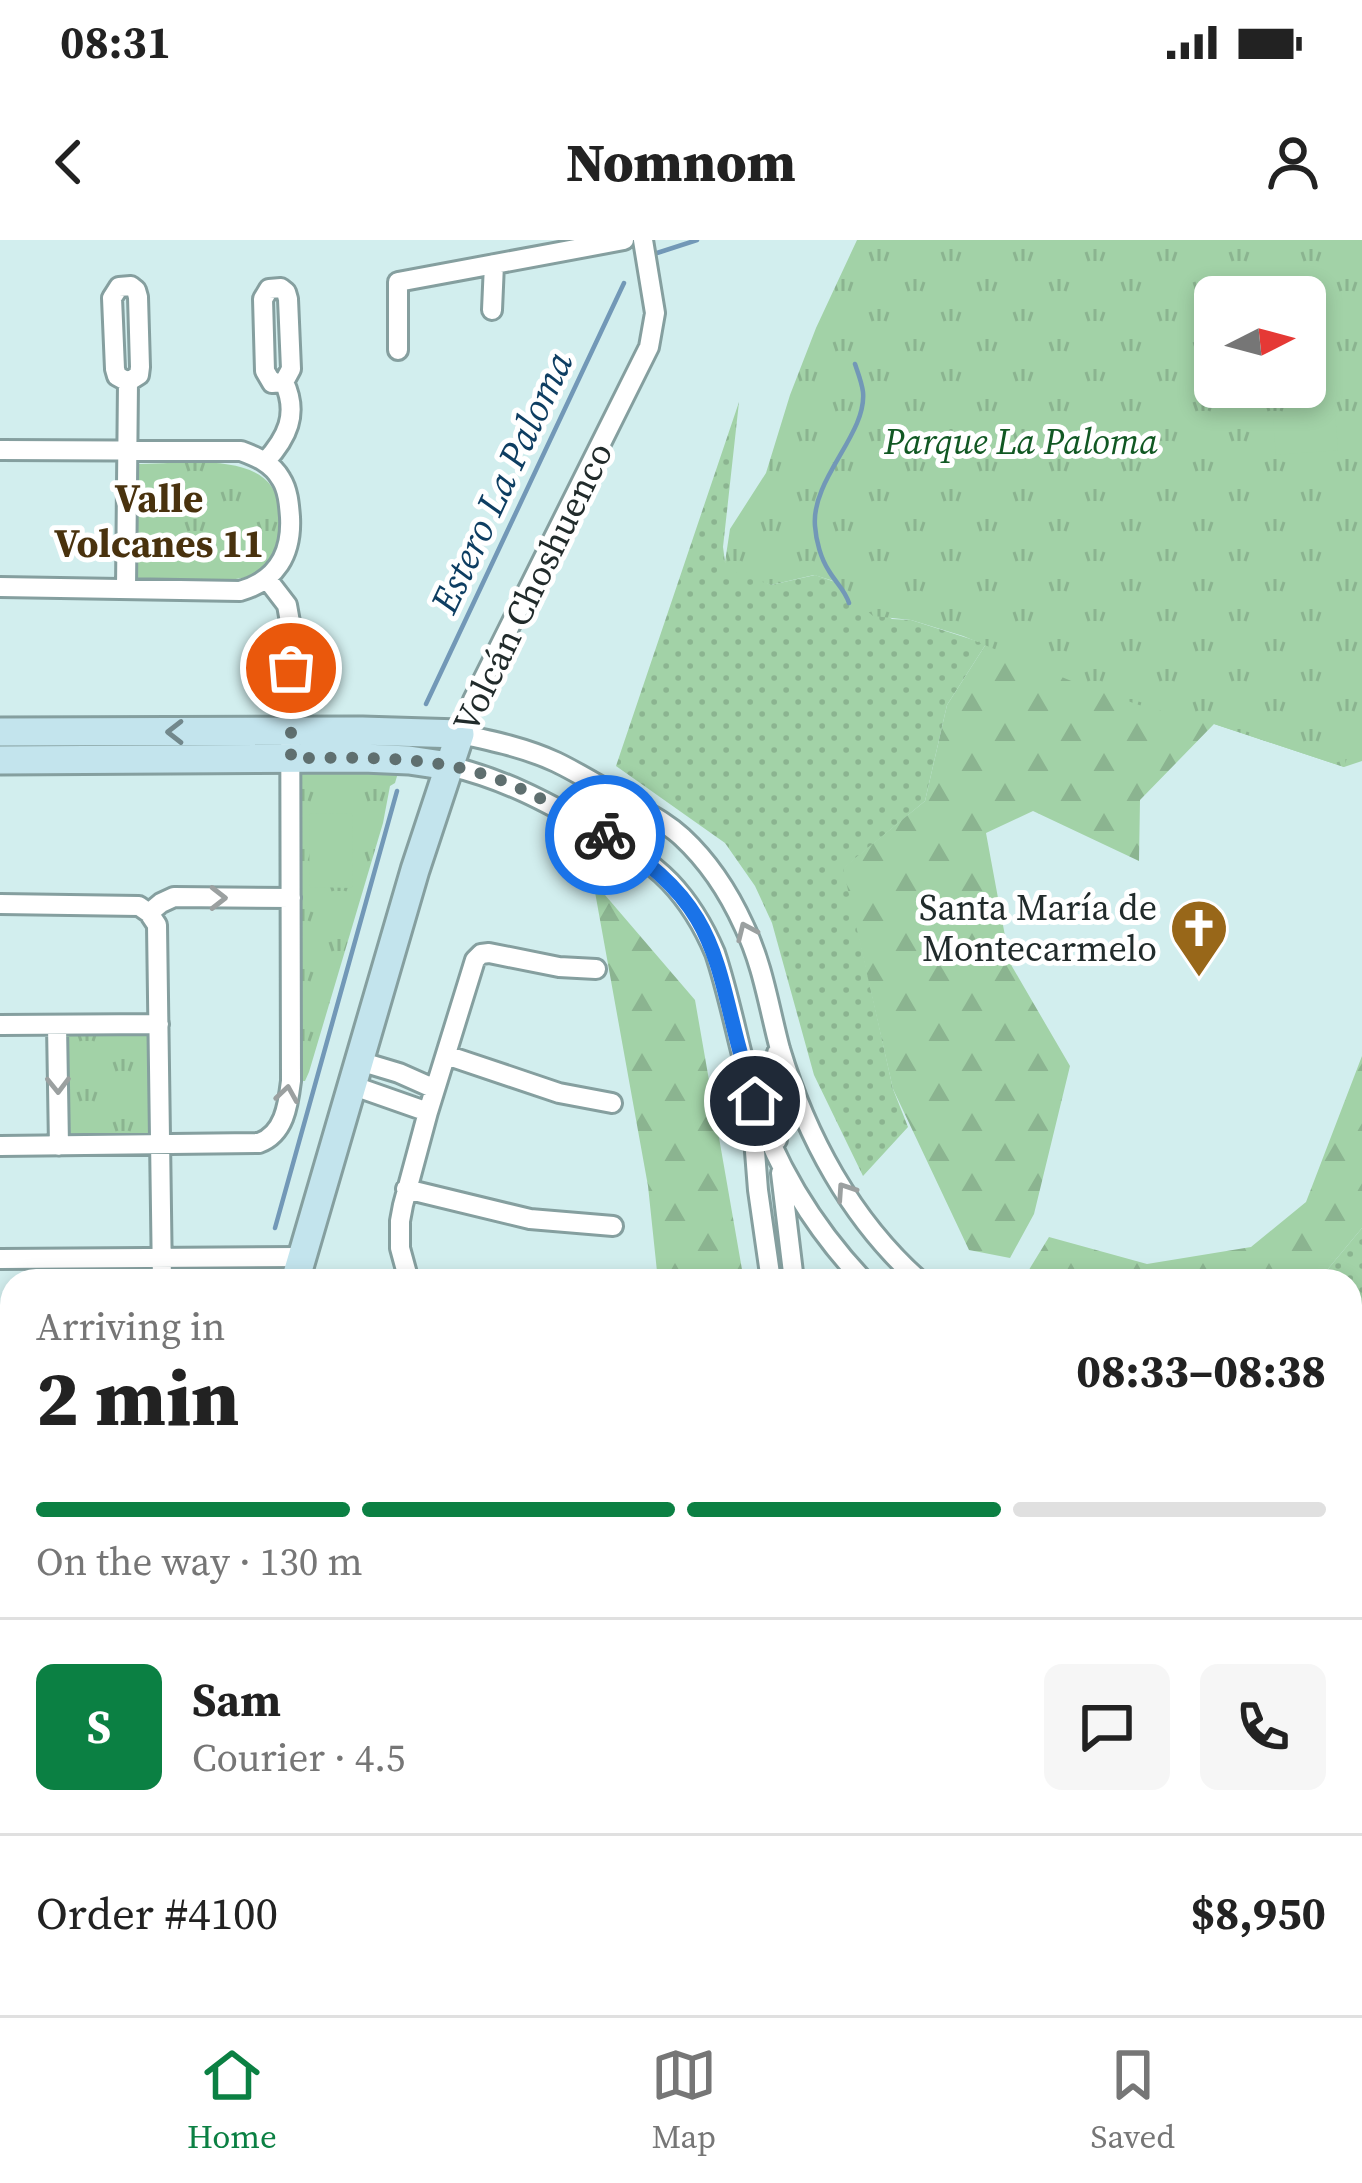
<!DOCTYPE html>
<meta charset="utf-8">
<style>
body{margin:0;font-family:"Source Serif 4",serif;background:#f6f6f6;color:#222;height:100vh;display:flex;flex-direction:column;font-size:45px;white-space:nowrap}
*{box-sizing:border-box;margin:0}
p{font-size:39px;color:#767676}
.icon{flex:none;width:66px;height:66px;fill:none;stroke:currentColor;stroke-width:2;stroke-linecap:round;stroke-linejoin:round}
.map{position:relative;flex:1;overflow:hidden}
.drawer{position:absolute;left:0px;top:1029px;width:1362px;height:747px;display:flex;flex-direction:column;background:#fff;border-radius:36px 36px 0 0;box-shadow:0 6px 18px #0003}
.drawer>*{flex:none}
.needle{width:78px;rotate:84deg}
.fabs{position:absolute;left:1194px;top:36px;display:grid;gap:24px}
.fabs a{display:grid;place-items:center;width:132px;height:132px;border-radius:18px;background:#fff;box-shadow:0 6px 18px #0003;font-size:60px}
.pin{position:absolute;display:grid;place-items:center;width:102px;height:102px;color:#fff;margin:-51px;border:6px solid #fff;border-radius:50%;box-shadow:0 3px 12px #0007}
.courier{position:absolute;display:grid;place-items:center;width:120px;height:120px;margin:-60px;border:9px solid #1a73e8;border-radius:50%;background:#fff;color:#222;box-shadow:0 3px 15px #0007}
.headline em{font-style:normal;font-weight:800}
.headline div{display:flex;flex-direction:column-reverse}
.headline{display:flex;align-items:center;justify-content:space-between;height:204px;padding:0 36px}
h1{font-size:78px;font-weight:800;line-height:90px}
.bar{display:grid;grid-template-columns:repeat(4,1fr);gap:18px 12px;align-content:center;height:144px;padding:0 36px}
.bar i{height:15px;border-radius:9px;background:#e0e0e0}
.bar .current{background:#0b8043}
.bar p{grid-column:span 4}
.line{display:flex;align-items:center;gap:30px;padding:0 36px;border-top:3px solid #e0e0e0}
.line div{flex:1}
.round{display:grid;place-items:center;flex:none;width:126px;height:126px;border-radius:18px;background:#f6f6f6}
.status{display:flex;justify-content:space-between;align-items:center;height:84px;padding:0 60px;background:#fff;direction:ltr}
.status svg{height:33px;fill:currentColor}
header{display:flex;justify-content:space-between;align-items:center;height:156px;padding:0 36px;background:#fff;font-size:54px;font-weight:800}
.tabs{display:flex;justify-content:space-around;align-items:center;height:168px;border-top:3px solid #e0e0e0;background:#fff;font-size:33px;color:#767676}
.tabs a{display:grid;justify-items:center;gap:6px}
.tabs .current{color:#0b8043}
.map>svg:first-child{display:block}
.grass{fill:url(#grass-dots)}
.forest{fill:url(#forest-firs)}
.park{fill:url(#park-tufts);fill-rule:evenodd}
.garden{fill:#a2d2a7}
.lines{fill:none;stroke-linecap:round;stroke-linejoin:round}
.stream{stroke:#7298b7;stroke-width:4.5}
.street-casing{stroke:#859f9f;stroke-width:24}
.secondary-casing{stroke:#859f9f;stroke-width:33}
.street{stroke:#fff;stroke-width:18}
.secondary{stroke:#c3e4ed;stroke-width:27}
.oneway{stroke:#72888c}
.oneway2{stroke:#9ba0a0}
.done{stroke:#5f6f6f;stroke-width:12;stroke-dasharray:0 21.6}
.route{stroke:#1a73e8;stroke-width:15}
.labels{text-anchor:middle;stroke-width:10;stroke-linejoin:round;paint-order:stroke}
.park-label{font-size:36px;font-style:italic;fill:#115823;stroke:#fff}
.street-label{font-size:36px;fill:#212b2b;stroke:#fff}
.poi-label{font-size:36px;fill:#212b2b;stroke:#fff;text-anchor:end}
.water-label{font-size:39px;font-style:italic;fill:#0e3e62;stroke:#fff}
.neighbourhood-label{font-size:39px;font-weight:bold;fill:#49320e;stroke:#fff}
</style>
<div class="status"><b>08:31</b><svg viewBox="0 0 49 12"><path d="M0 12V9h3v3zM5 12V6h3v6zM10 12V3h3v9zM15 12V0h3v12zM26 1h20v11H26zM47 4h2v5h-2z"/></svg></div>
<header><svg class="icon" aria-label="back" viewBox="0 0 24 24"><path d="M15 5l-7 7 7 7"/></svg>Nomnom<svg class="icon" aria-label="person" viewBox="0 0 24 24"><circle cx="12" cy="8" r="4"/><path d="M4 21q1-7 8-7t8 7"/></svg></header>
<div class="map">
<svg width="1362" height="1775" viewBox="0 0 1362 1775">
<defs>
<pattern id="grass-dots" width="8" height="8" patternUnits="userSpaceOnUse" patternTransform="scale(3)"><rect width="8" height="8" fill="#a2d2a7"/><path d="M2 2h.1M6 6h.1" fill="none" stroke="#8bb490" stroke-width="1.8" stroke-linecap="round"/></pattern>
<pattern id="forest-firs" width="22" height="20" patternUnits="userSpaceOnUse" patternTransform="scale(3)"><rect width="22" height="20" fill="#a2d2a7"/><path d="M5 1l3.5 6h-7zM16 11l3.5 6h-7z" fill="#8bb490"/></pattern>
<pattern id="park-tufts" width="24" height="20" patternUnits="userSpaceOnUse" patternTransform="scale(3)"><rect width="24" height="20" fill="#a2d2a7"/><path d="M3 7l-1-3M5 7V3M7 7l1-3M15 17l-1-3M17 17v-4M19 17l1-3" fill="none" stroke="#8bb490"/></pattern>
</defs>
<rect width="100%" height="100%" fill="#d2eeee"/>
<path class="grass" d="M 739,162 L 723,307 L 725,322 L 771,345 L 815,335 L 838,343 L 892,379 L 911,380 L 986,404 L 947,465 L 925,561 L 844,628 L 893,849 L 908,887 L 863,936 L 814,835 L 772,683 L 755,646 L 725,603 L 616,526 Z
M 1362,988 L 1362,1214 L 1350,1205 L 1350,1041 L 1318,1041 Z"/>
<path class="forest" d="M 1362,233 L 1362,521 L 1344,527 L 1214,484 L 1140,560 L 1139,621 L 1033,571 L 986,593 L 1010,723 L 1070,826 L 1034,974 L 1010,1018 L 969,1010 L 893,849 L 843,628 L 925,561 L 947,465 L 1027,340 Z
M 593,641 L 695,760 L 744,1041 L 658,1041 L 648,946 Z
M 1362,816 L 1362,988 L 1318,1041 L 969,1041 L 969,1037 L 1027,1033 L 1049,997 L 1147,1024 L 1251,1007 L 1306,962 Z
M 1350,1341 L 1362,1353 L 1362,1775 L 986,1775 L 949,1764 L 1350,1764 Z"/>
<path class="park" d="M 857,0 L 1362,0 L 1362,473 L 1344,527 L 1214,484 L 1145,467 L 1081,445 L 963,396 L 911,380 L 873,376 L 854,360 L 850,363 L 837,342 L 814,335 L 771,345 L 731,331 L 725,322 L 730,289 L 766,233 L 790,155 L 816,88 ZM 1215,57 L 1305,57 L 1305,147 L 1215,147 Z
M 135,224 C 192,224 296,204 278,296 C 275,314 264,332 246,337 C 222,344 162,338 134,338 Z
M 306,525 L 400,526 L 395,543 L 390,546 L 383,583 L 309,832 L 305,841 L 298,841 L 297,532 Z
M 153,789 L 153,900 L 68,900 L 62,790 Z"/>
<path class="garden" d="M 1335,174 L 1338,210 L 1276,215 L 1273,180 Z
M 310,573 L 353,574 L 352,648 L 309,647 Z"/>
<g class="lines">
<path class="stream" d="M 657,13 L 697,0
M 849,363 C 845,350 836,343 829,331 C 821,319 816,301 815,286 C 811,239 867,194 863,152 C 862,143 858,133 855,124
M 426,464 L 624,43
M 275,988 L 397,551
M 469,1775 L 472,1764"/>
<g class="street-casing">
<path id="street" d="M 643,0 L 655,73 L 649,107 L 473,460 L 460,494 C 493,501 526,508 556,522 C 581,534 604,549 628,562 C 647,573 666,582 682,597 C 709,622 729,653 744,686 C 763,725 769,768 780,809 C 806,896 851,980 920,1041
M 492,70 L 494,24
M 398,110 L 398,42 L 624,0
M 0,210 L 241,211 C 257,217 272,223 281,239 C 288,250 289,264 290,277 C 292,314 276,341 240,351 L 0,347
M 265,222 C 287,198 299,174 284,142 L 291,129 L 288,59 L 286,52 L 281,48 L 269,49 L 263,59 L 265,131 L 272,143 L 284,142
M 126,349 L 128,142 L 139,135 L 140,127 L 138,57 L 136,50 L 131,46 L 119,47 L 112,58 L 115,129 L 117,136 L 128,142
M 449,526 C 504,539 545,561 594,589 C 621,604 649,620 670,642 C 690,663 704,687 715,713 C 730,758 738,804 751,849 C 772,921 813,987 864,1041
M 0,664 L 139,666 L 149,673 L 157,685 L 162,1041
M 149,673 L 161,663 L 174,657 L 291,658
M 0,785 L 159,784
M 57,785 L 59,906
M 446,815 L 559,853 L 612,863
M 359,821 L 399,833 L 435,849
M 351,845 L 428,872
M 752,873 L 758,950 L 771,1041
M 777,900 L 774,851 L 777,813
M 0,906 L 259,903 C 284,894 288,866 291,841 L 290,382 L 287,365 L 267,339
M 781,933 L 794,1041
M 406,949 L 530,979 L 613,986
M 0,1019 L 301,1017
M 409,1041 L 400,1008 L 400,981 L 403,965 L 428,872 L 475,720 L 481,714 L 489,713 L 559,727 L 596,729
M 1350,1263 L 1362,1271
M 0,1275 L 12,1275
M 1350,1311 L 1362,1319
M 0,1376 L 12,1376
M 0,1586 L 12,1586
M 577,1764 L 615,1774
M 535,1775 L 539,1764
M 785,1775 L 788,1764"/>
</g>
<g class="secondary-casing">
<path id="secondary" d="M 0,492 L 362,491 L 460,494 L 415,630 L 295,1041
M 0,520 L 363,518 L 409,520 L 449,526
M 0,1141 L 12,1141"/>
</g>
<use href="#street" class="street"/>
<use href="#secondary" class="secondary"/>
</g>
<defs><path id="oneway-chevron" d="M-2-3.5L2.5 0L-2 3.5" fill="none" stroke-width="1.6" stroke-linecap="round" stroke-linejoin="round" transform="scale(3)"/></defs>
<use class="oneway" href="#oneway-chevron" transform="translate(175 492) rotate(180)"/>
<g class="oneway2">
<use href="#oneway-chevron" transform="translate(218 658)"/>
<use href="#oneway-chevron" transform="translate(746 691) rotate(-114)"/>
<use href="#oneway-chevron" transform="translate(58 845) rotate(89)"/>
<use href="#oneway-chevron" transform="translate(287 854) rotate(-81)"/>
<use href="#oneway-chevron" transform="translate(845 951) rotate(-124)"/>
</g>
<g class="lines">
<path class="done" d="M 291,428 L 291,518 C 363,518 437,514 505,542 C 540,556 573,577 605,595"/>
<path class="route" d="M 605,595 C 734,670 712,739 755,861"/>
</g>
<defs>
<g id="church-pin" transform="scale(3)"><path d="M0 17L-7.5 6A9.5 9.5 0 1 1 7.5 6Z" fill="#986719" stroke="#fff"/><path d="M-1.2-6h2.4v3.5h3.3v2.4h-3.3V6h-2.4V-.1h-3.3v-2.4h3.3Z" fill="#fff"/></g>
</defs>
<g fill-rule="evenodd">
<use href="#church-pin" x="1199" y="688"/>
</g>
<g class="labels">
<g class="park-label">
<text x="1021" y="214">Parque La Paloma</text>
</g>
<g class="street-label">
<text transform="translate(532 347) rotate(-64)" y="13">Volcán Choshuenco</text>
</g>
<g class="poi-label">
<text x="1157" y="680">Santa María de<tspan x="1157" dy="41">Montecarmelo</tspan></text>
</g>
<g class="water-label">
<text transform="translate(501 242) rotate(-65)" y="14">Estero La Paloma</text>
</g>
<g class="neighbourhood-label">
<text x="159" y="272">Valle<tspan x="159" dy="45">Volcanes 11</tspan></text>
</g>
</g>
</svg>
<div class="fabs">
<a><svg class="needle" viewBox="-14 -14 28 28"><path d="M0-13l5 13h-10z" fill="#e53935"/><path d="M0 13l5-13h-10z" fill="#767676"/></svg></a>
</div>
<div class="pin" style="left:291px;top:428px;background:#ea580c"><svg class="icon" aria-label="bag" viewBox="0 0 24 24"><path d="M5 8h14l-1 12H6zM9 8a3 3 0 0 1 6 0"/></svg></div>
<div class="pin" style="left:755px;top:861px;background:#1f2937"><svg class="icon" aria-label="home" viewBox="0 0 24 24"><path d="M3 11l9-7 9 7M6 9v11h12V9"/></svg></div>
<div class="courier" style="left:605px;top:595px"><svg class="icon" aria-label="bike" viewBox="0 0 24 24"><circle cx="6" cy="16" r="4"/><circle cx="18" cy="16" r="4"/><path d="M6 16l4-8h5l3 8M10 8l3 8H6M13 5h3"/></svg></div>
<section class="drawer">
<div class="headline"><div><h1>2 min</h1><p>Arriving in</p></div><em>08:33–08:38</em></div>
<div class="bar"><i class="current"></i><i class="current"></i><i class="current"></i><i></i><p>On the way · 130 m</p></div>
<div class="line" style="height:216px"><b class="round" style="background:#0b8043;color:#fff">S</b><div><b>Sam</b><p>Courier · 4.5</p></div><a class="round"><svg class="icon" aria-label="chat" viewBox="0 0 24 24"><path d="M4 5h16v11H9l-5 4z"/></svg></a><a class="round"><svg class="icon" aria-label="phone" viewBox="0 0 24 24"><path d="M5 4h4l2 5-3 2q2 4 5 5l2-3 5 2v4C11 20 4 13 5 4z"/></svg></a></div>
<div class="line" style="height:156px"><div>Order #4100</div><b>$8,950</b></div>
</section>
</div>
<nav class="tabs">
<a class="current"><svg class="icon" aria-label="home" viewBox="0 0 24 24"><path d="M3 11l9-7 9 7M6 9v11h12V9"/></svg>Home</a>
<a><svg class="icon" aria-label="map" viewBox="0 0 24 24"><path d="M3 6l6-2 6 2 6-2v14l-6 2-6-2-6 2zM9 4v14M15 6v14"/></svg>Map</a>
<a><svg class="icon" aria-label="saved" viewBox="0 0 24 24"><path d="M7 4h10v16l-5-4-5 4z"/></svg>Saved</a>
</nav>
